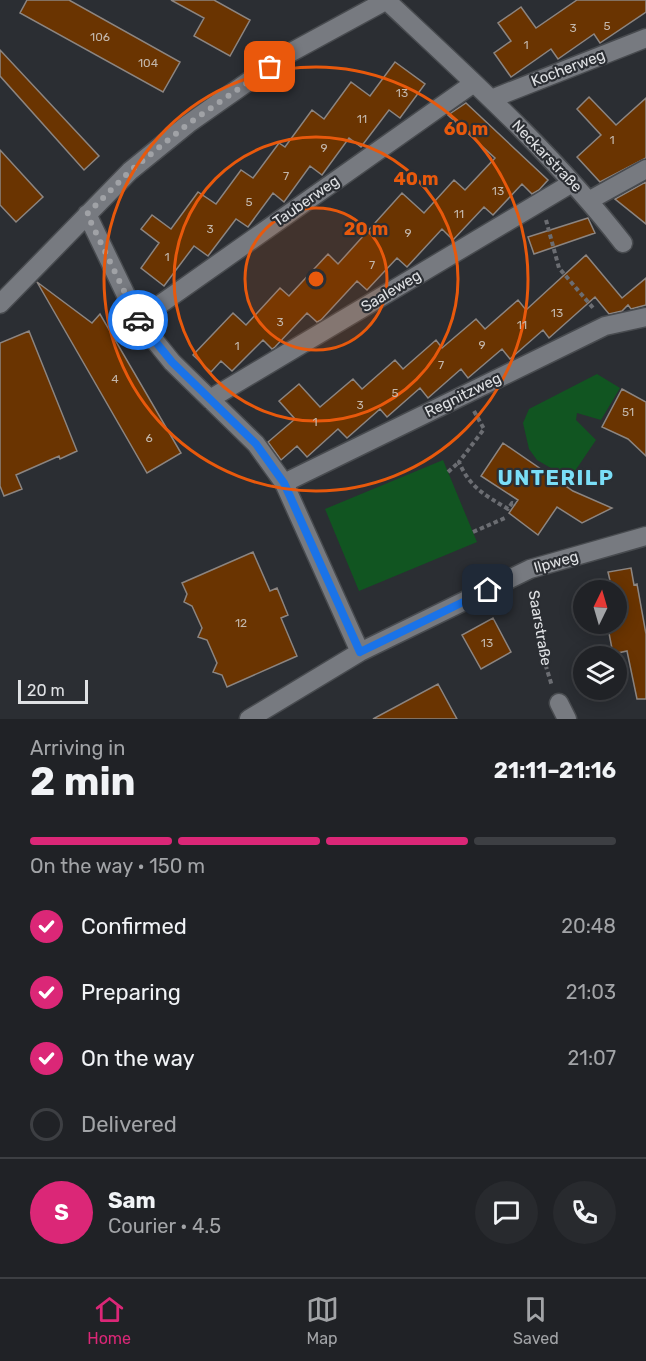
<!DOCTYPE html>
<meta charset="utf-8">
<style>
body{margin:0;font-family:Rubik,sans-serif;background:#282a2e;color:#f1f3f6;height:100vh;display:flex;flex-direction:column;font-size:22px;white-space:nowrap}
*{box-sizing:border-box;margin:0}
p{font-size:20px;color:#a2a4a7}
.icon{flex:none;width:33px;height:33px;fill:none;stroke:currentColor;stroke-width:2;stroke-linecap:round;stroke-linejoin:round}
.map{position:relative;height:719px;overflow:hidden}
.panel{display:flex;flex-direction:column;background:#202226;flex:1}
.panel>*{flex:none}
.needle{width:39px;rotate:5deg}
.tools{position:absolute;left:573px;top:580px;display:grid;gap:12px}
.tools a{display:grid;place-items:center;width:54px;height:54px;border-radius:50%;background:#202226;box-shadow:0 3px 15px #0003,0 0 0 2px #3d3f43;font-size:30px}
.scale{position:absolute;left:18px;bottom:15px;width:70px;box-sizing:border-box;padding-left:6px;border:3px solid #dfe1e4;border-top:0;font-size:16px;line-height:21px;white-space:nowrap;color:#dfe1e4;-webkit-text-stroke:4px #2b2e33;paint-order:stroke}
.pin{position:absolute;display:grid;place-items:center;width:51px;height:51px;color:#fff;margin:-26px;border-radius:12px;box-shadow:0 3px 9px #0006}
.courier{position:absolute;display:grid;place-items:center;width:60px;height:60px;margin:-30px;border:4px solid #1a73e8;border-radius:50%;background:#fff;color:#222;box-shadow:0 2px 8px #0007}
.summary em{font-style:normal;font-weight:700}
.summary div{display:flex;flex-direction:column-reverse}
.summary{display:flex;align-items:center;justify-content:space-between;height:102px;padding:0 30px}
h1{font-size:39px;font-weight:700;line-height:45px}
.bar{display:grid;grid-template-columns:repeat(4,1fr);gap:9px 6px;align-content:center;height:72px;padding:0 30px}
.bar i{height:8px;border-radius:4px;background:#3d3f43}
.bar .active{background:#db2777}
.bar p{grid-column:span 4}
.line{display:flex;align-items:center;gap:15px;padding:0 30px;border-top:2px solid #3d3f43}
.line div{flex:1}
.round{display:grid;place-items:center;flex:none;width:63px;height:63px;border-radius:32px;background:#282a2e}
ol{padding:0 30px;list-style:none}
li{display:flex;align-items:center;gap:18px;height:66px}
li p{margin-inline-start:auto}
li .icon{padding:6px;border-radius:50%;background:#db2777;color:#fff;stroke-width:4}
li:last-child{color:#a2a4a7}
li i{width:33px;height:33px;border:3px solid #3d3f43;border-radius:50%}
.tabs{display:flex;justify-content:space-around;align-items:center;height:84px;border-top:2px solid #3d3f43;background:#202226;font-size:16px;color:#a2a4a7}
.tabs a{display:grid;justify-items:center;gap:3px}
.tabs .active{color:#db2777}
.map>svg:first-child{display:block}
.green{fill:#115521}
.building{fill:#6a3401;stroke:#8c8581;stroke-width:1.5}
.lines{fill:none;stroke-linecap:round;stroke-linejoin:round}
.minor-casing{stroke:#484b4f;stroke-width:21}
.path{stroke:#6b6d72;stroke-width:4;stroke-dasharray:4.5 3;stroke-linecap:butt}
.minor{stroke:#777a80;stroke-width:18}
.done{stroke:#a0a2a6;stroke-width:6;stroke-dasharray:0 10.8}
.route{stroke:#1a73e8;stroke-width:8}
.ring{fill:none;stroke:#e8590c;stroke-width:3}
.labels{text-anchor:middle;stroke-width:4.5;stroke-linejoin:round;paint-order:stroke}
.number-label{font-size:12px;fill:#c2b6ab}
.street-label{font-size:15px;fill:#dfe1e4;stroke:#2b2e33}
.district-label{font-size:21px;font-weight:bold;letter-spacing:1.5px;fill:#7adef7;stroke:#2b2e33}
.centre{fill:#e8590c;stroke:#2b2e33;stroke-width:3}
.ring-label{font-size:18px;text-anchor:middle;font-weight:bold;fill:#e8590c;stroke:#2b2e33;stroke-width:4.5;stroke-linejoin:round;paint-order:stroke}
</style>
<div class="map">
<svg width="646" height="719" viewBox="0 0 646 719">
<rect width="100%" height="100%" fill="#2b2e33"/>
<path class="green" d="M 597,374 L 620,388 L 601,420 L 577,413 L 576,420 L 596,440 L 575,471 L 556,471 L 537,460 L 529,449 L 523,423 L 529,409 Z
M 443,460 L 477,542 L 359,591 L 325,509 Z"/>
<path class="building" d="M 27,0 L 69,0 L 180,62 L 163,92 L 20,13 Z
M 171,0 L 214,0 L 250,20 L 230,56 L 194,36 L 204,18 Z
M 577,0 L 646,0 L 646,12 L 600,43 L 594,34 L 558,59 L 551,49 L 511,77 L 494,53 L 511,41 L 498,23 L 521,7 L 536,28 Z
M 0,50 L 99,156 L 84,170 L 0,76 Z
M 395,62 L 425,84 L 400,118 L 389,110 L 361,147 L 349,138 L 322,175 L 310,166 L 284,202 L 273,193 L 248,227 L 236,219 L 208,256 L 194,246 L 164,286 L 141,268 L 159,243 L 141,229 L 152,215 L 171,229 L 198,192 L 216,204 L 241,170 L 253,178 L 279,143 L 285,147 L 312,110 L 324,119 L 351,82 L 370,96 Z
M 589,97 L 616,125 L 646,98 L 646,158 L 600,182 L 577,157 L 601,135 L 577,109 Z
M 466,103 L 548,180 L 539,190 L 532,194 L 522,184 L 493,215 L 484,207 L 453,240 L 442,229 L 407,267 L 397,258 L 367,290 L 357,281 L 321,320 L 317,322 L 307,313 L 275,347 L 272,349 L 263,340 L 232,371 L 221,361 L 211,372 L 193,355 L 233,313 L 246,325 L 280,288 L 289,296 L 328,254 L 338,264 L 402,193 L 424,213 L 454,180 L 465,190 L 495,158 L 448,115 Z
M 0,150 L 43,197 L 16,222 L 0,205 Z
M 646,182 L 646,224 L 615,199 Z
M 588,218 L 595,233 L 534,254 L 528,237 Z
M 586,255 L 622,298 L 646,278 L 646,305 L 631,309 L 628,305 L 622,311 L 609,314 L 595,297 L 549,338 L 543,330 L 510,359 L 502,349 L 468,378 L 461,369 L 428,398 L 420,388 L 387,417 L 380,409 L 347,438 L 338,429 L 307,457 L 297,446 L 281,460 L 268,442 L 295,419 L 279,401 L 299,384 L 320,407 L 353,379 L 362,389 L 395,360 L 403,369 L 436,340 L 442,348 L 476,319 L 485,329 L 518,300 L 526,310 Z
M 37,282 L 92,323 L 100,314 L 181,453 L 147,473 Z
M 29,331 L 77,451 L 60,459 L 59,456 L 16,475 L 22,489 L 4,496 L 0,486 L 0,343 Z
M 622,389 L 646,402 L 646,456 L 628,439 L 602,427 Z
M 503,443 L 573,491 L 612,508 L 582,523 L 557,507 L 538,535 L 509,513 L 518,500 L 481,476 Z
M 253,552 L 270,591 L 277,588 L 288,615 L 281,618 L 297,656 L 227,687 L 222,675 L 213,672 L 217,663 L 207,640 L 198,637 L 202,628 L 192,606 L 184,602 L 187,594 L 182,583 Z
M 631,568 L 634,585 L 637,584 L 646,634 L 646,699 L 637,699 L 627,651 L 613,654 L 609,633 L 607,624 L 616,624 L 616,591 L 601,590 L 612,589 L 608,572 Z
M 493,618 L 511,652 L 481,669 L 462,635 Z
M 438,684 L 457,719 L 373,719 Z"/>
<g class="lines">
<g class="minor-casing">
<path id="minor" d="M 386,0 C 468,77 554,154 623,243
M 491,99 L 646,38
M 590,200 L 646,169
M 87,214 L 138,320 L 172,362 L 256,444 L 284,483 L 360,652
M 0,304 L 130,171 L 188,124 L 286,55 L 387,0
M 138,320 L 474,83
M 210,399 L 572,183
M 284,483 L 605,326 L 646,317
M 559,703 L 567,719
M 249,719 L 360,652 L 530,569 L 646,536"/>
</g>
<path class="path" d="M 546,220 L 559,268 L 594,309
M 474,411 L 484,429 L 459,462 C 470,488 485,495 508,509 L 512,503 L 516,504
M 448,472 L 459,462
M 473,532 L 505,518
M 533,591 L 544,660 L 552,686"/>
<use href="#minor" class="minor"/>
</g>
<g class="lines">
<path class="done" d="M 138,320 L 87,214 L 130,171 L 188,124 L 270,67"/>
<path class="route" d="M 138,320 L 172,362 L 256,444 L 284,483 L 360,652 L 488,590"/>
</g>
<circle cx="316" cy="279" r="71" fill="#e8590c" fill-opacity=".12"/>
<g class="ring">
<circle cx="316" cy="279" r="71"/>
<circle cx="316" cy="279" r="142"/>
<circle cx="316" cy="279" r="212"/>
</g>
<g class="labels">
<g class="number-label">
<text x="607" y="30">5</text>
<text x="573" y="32">3</text>
<text x="100" y="41">106</text>
<text x="526" y="49">1</text>
<text x="148" y="67">104</text>
<text x="402" y="97">13</text>
<text x="362" y="123">11</text>
<text x="612" y="144">1</text>
<text x="324" y="152">9</text>
<text x="286" y="180">7</text>
<text x="498" y="195">13</text>
<text x="249" y="206">5</text>
<text x="459" y="218">11</text>
<text x="210" y="233">3</text>
<text x="408" y="237">9</text>
<text x="167" y="261">1</text>
<text x="372" y="269">7</text>
<text x="557" y="317">13</text>
<text x="280" y="326">3</text>
<text x="522" y="329">11</text>
<text x="482" y="349">9</text>
<text x="237" y="350">1</text>
<text x="441" y="369">7</text>
<text x="115" y="383">4</text>
<text x="395" y="397">5</text>
<text x="360" y="409">3</text>
<text x="628" y="416">51</text>
<text x="315" y="426">1</text>
<text x="149" y="442">6</text>
<text x="241" y="627">12</text>
<text x="487" y="647">13</text>
</g>
<g class="street-label">
<text transform="translate(568 68) rotate(-21)" y="5">Kocherweg</text>
<text transform="translate(547 156) rotate(46)" y="5">Neckarstraße</text>
<text transform="translate(306 201) rotate(-35)" y="5">Tauberweg</text>
<text transform="translate(391 291) rotate(-31)" y="5">Saaleweg</text>
<text transform="translate(463 395) rotate(-26)" y="5">Regnitzweg</text>
<text transform="translate(556 562) rotate(-16)" y="5">Ilpweg</text>
<text transform="translate(540 628) rotate(80)" y="5">Saarstraße</text>
</g>
<g class="district-label">
<text x="556" y="485">UNTERILP</text>
</g>
</g>
<circle cx="316" cy="279" r="9" class="centre"/>
<g class="ring-label">
<text x="466" y="135">60 m</text>
<text x="416" y="185">40 m</text>
<text x="366" y="235">20 m</text>
</g>
</svg>
<div class="tools">
<a><svg class="needle" viewBox="-14 -14 28 28"><path d="M0-13l5 13h-10z" fill="#e53935"/><path d="M0 13l5-13h-10z" fill="#a2a4a7"/></svg></a>
<a><svg class="icon" aria-label="layers" viewBox="0 0 24 24"><path d="M12 4l9 5-9 5-9-5zM3 14l9 5 9-5"/></svg></a>
</div>
<div class="scale">20 m</div>
<div class="pin" style="left:270px;top:67px;background:#ea580c"><svg class="icon" aria-label="bag" viewBox="0 0 24 24"><path d="M5 8h14l-1 12H6zM9 8a3 3 0 0 1 6 0"/></svg></div>
<div class="pin" style="left:488px;top:590px;background:#1f2937"><svg class="icon" aria-label="home" viewBox="0 0 24 24"><path d="M3 11l9-7 9 7M6 9v11h12V9"/></svg></div>
<div class="courier" style="left:138px;top:320px"><svg class="icon" aria-label="car" viewBox="0 0 24 24"><path d="M5 17H2v-5l4-1 3-4h7l3 4 3 1v5h-3M9 17h6M6 11h13"/><circle cx="7" cy="17" r="2"/><circle cx="17" cy="17" r="2"/></svg></div>
</div>
<section class="panel">
<div class="summary"><div><h1>2 min</h1><p>Arriving in</p></div><em>21:11–21:16</em></div>
<div class="bar"><i class="active"></i><i class="active"></i><i class="active"></i><i></i><p>On the way · 150 m</p></div>
<ol>
<li><svg class="icon" aria-label="check" viewBox="0 0 24 24"><path d="M5 12l5 5 9-10"/></svg>Confirmed<p>20:48</p></li>
<li><svg class="icon" aria-label="check" viewBox="0 0 24 24"><path d="M5 12l5 5 9-10"/></svg>Preparing<p>21:03</p></li>
<li><svg class="icon" aria-label="check" viewBox="0 0 24 24"><path d="M5 12l5 5 9-10"/></svg>On the way<p>21:07</p></li>
<li><i></i>Delivered</li>
</ol>
<div class="line" style="height:108px"><b class="round" style="background:#db2777;color:#fff">S</b><div><b>Sam</b><p>Courier · 4.5</p></div><a class="round"><svg class="icon" aria-label="chat" viewBox="0 0 24 24"><path d="M4 5h16v11H9l-5 4z"/></svg></a><a class="round"><svg class="icon" aria-label="phone" viewBox="0 0 24 24"><path d="M5 4h4l2 5-3 2q2 4 5 5l2-3 5 2v4C11 20 4 13 5 4z"/></svg></a></div>
</section>
<nav class="tabs">
<a class="active"><svg class="icon" aria-label="home" viewBox="0 0 24 24"><path d="M3 11l9-7 9 7M6 9v11h12V9"/></svg>Home</a>
<a><svg class="icon" aria-label="map" viewBox="0 0 24 24"><path d="M3 6l6-2 6 2 6-2v14l-6 2-6-2-6 2zM9 4v14M15 6v14"/></svg>Map</a>
<a><svg class="icon" aria-label="saved" viewBox="0 0 24 24"><path d="M7 4h10v16l-5-4-5 4z"/></svg>Saved</a>
</nav>
